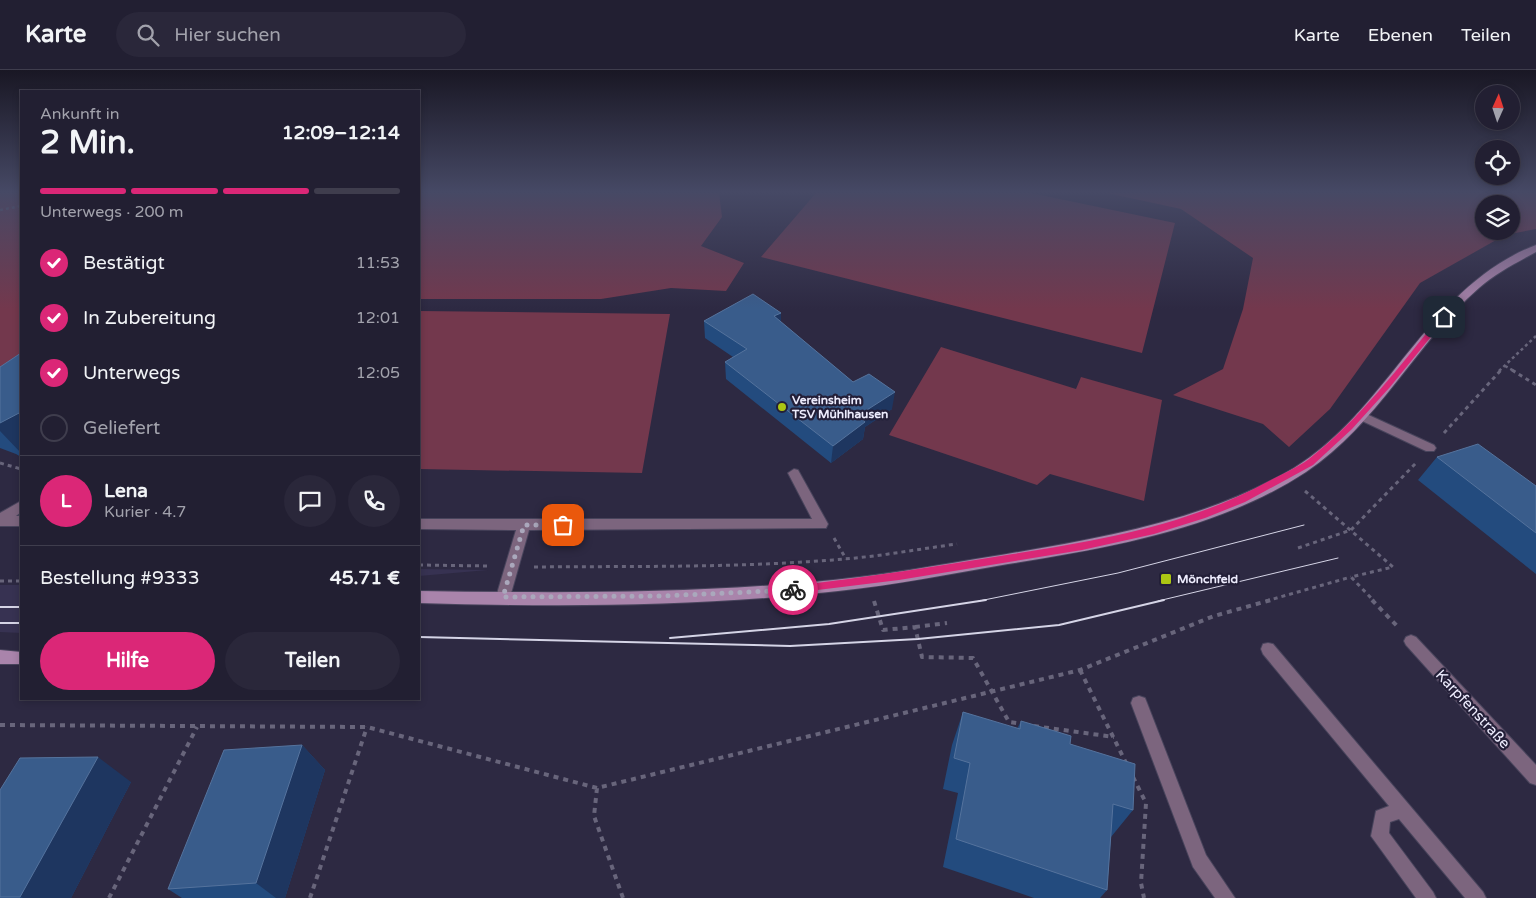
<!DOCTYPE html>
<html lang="de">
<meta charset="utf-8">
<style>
body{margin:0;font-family:"Varela Round",sans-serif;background:#2a273a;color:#f1f3f6;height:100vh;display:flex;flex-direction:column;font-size:19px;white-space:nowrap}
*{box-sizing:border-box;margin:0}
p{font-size:16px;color:#a2a2ac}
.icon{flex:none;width:28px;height:28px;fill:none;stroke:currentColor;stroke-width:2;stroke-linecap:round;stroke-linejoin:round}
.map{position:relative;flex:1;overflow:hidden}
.drawer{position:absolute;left:20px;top:20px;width:400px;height:610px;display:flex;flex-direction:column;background:#221f32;border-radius:0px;box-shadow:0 2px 8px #0003,0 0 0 1px #3f3d4d}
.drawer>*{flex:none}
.needle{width:32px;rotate:3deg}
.tools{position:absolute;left:1475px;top:15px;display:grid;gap:10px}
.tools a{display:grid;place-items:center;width:45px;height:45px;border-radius:50%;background:#221f32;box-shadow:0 2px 8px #0003,0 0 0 1px #3f3d4d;font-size:25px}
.pin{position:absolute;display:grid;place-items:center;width:42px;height:42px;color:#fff;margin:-21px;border-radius:10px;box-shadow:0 2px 8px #0006}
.courier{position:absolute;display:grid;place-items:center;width:50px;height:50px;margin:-25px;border:4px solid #db2777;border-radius:50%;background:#fff;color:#222;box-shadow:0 1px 6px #0007}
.summary em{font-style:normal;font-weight:700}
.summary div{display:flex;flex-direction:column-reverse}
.summary{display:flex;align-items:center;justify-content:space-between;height:85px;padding:0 20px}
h1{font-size:32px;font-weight:700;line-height:38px}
.bar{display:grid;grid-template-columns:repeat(4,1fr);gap:8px 5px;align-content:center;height:60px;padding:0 20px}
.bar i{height:6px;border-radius:4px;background:#3f3d4d}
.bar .selected{background:#db2777}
.bar p{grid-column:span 4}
.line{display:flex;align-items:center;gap:12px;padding:0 20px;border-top:1px solid #3f3d4d}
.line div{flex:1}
.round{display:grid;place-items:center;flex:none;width:52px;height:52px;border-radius:26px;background:#2a273a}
ol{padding:0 20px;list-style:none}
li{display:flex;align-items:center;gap:15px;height:55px}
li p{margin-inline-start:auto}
li .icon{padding:5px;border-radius:50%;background:#db2777;color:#fff;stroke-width:4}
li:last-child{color:#a2a2ac}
li i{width:28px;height:28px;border:2px solid #3f3d4d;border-radius:50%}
.primary-button{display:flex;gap:10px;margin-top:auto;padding:10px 20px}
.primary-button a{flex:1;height:58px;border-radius:30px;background:#db2777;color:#fff;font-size:20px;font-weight:700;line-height:58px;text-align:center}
.primary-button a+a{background:#2a273a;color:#f1f3f6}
header{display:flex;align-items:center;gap:30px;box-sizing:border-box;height:70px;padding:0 25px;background:#221f32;border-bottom:1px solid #3f3d4d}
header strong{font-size:24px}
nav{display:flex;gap:28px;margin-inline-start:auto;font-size:18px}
.search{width:350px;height:45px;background:#2a273a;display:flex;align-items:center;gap:12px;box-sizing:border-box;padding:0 18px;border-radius:28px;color:#a2a2ac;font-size:19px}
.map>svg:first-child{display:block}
.built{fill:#373252}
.green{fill:#73384d;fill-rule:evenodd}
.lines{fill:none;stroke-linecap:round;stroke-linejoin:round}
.lane-casing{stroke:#48445c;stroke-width:2}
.street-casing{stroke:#48445c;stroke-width:2}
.secondary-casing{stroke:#48445c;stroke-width:2}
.path-far2{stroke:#68657b;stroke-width:2.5;stroke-dasharray:3 3;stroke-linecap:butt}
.path-far1{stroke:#68657b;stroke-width:3;stroke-dasharray:4 4;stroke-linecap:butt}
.path{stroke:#68657b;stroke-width:4;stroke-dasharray:5 5;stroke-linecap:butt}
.lane{fill:#7c657e;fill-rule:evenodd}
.street{fill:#7c657e;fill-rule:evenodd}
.secondary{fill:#a984ab;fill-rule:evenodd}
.tram-far1{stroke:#d5d4e6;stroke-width:1}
.tram{stroke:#d5d4e6;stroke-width:2}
.wall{fill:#234b7e}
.shaded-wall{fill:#1e3660}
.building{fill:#395c8b;stroke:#55739d}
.route{fill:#db2777}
.done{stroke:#aaa8bc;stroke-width:5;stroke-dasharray:0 9}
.poi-dot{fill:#acc613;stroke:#231f38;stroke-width:2}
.labels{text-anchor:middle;stroke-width:4.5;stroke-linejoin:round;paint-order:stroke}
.poi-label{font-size:12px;font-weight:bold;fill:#edecfd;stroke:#231f38;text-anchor:start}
.near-street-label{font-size:15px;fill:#edecfd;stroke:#231f38}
</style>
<header>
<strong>Karte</strong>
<div class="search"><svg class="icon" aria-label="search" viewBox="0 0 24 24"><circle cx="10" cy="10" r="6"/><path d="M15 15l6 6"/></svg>Hier suchen</div>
<nav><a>Karte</a><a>Ebenen</a><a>Teilen</a></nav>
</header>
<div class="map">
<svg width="1536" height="828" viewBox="0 0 1536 828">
<rect width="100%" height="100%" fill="#2d2942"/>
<path class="built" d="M 419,499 L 488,500 L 419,506 Z
M 0,515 L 21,515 L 21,563 L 0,562 Z"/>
<path class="green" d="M 0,123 L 21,123 L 21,291 L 0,298 Z
M 419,123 L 719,123 L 722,147 L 701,176 L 744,193 L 726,221 L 671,218 L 601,229 L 419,229 Z
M 816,123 L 1031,123 L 1175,153 L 1142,283 L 761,187 Z
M 1107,123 L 1536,123 L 1536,159 L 1505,165 L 1420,213 L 1330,339 L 1289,377 L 1263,354 L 1173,325 L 1223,299 L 1243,239 L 1253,188 L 1181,139 ZM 1484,134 L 1511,134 L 1511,161 L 1484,161 Z
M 419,241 L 670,244 L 642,403 L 419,399 Z
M 941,277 L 1076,319 L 1081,307 L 1162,330 L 1144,431 L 1050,404 L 1037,415 L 889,365 Z"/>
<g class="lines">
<g class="lane-casing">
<path id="lane" d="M 1362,342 L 1434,375 L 1436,378 L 1434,381 L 1426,381 L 1358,349 L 1356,346 L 1358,343 Z
M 794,399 L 798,400 L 828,454 L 826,458 L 529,460 L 510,527 L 508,531 L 503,533 L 498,531 L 496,527 L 516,460 L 419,459 L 419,449 L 812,449 L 788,403 Z
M 21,431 L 21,442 L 16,446 L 21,446 L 21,456 L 0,456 L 0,443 Z
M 1268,573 L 1273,574 L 1483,822 L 1486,828 L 1465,828 L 1399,749 L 1390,752 L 1389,763 L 1433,822 L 1436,828 L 1416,828 L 1371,766 L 1376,741 L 1389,736 L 1263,584 L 1261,579 L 1263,574 Z
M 1139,626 L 1145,628 L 1147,633 L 1206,785 L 1235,828 L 1215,828 L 1193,797 L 1131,633 L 1133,628 Z"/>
</g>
<g class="street-casing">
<path id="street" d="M 1411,565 L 1416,567 L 1536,695 L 1536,715 L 1530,713 L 1406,575 L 1404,571 L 1406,567 Z"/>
</g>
<g class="secondary-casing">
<path id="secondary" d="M 1536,175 L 1536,182 C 1516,193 1496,203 1479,218 C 1416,273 1377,355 1306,402 C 1219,459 1109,478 1008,494 C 951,504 895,515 838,521 C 699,537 558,537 419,533 L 419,521 C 550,523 681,524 812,512 C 876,507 938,495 1001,485 C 1101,468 1205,451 1294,398 C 1389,340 1428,216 1536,175 Z
M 0,580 L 21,582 L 21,594 L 0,594 Z"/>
</g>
<path class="path-far2" d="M 0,140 L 21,136
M 1505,296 L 1514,301
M 1499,301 L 1536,266"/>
<path class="path-far1" d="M 1512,300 L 1536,315
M 1444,363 L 1501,300
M 0,393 L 21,399
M 1305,421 L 1393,497 L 1351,507 L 1374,531
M 834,468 L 846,489
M 1298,478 L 1351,460 L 1416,393
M 419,495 L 488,496
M 534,497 C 637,496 741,498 844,489 C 882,486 919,479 957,474
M 0,511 L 21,511
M 1266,531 L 1351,507"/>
<path class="path" d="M 1372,530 L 1397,556
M 874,531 L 883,560 L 915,557 L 922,587 L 973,588 L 1009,652 L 1023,654
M 915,557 L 947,553
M 1080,600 L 1127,695
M 0,655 L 367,657 L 597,718 L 1080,600 L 1214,546 L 1271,530
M 1034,656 L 1114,667
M 1133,707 L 1146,733 L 1141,813 L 1144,828
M 597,718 L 594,746 L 623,828
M 109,828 L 197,657
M 310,828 L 367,657"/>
<use href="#lane" class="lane"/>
<use href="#street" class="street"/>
<use href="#secondary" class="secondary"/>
<path class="tram-far1" d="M 979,531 L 1118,503 L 1304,455
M 1158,531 L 1338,488"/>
<path class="tram" d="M 0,537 L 21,537
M 0,553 L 21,553
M 419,567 L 790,576 L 918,569 L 1059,555 L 1164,530
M 670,568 L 829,554 L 986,530"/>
</g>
<path class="wall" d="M 781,243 L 781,252 L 853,312 L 892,339 L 865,357 L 863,369 L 831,393 L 726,309 L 725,292 L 733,287 L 705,268 L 704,251 Z
M 21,283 L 21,387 L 16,384 L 0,378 L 0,297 Z
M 1437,387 L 1536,416 L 1536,504 L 1418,410 Z
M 963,642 L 1017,659 L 1021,651 L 1070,674 L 1133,740 L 1111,767 L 1107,820 L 1100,828 L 1034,828 L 943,797 L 958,723 L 943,719 L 952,675 Z
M 302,675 L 325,700 L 285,828 L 182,828 L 168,819 Z
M 131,712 L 71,828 L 0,828 L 0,720 Z"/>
<path class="shaded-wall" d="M 781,243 L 781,260 L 774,246 Z
M 895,322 L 892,339 L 865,357 L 863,369 L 831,393 L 833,376 L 859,345 Z
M 21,342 L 21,383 L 0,361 L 0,353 Z
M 302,675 L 325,700 L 285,828 L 276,828 L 256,813 Z
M 98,687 L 131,712 L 71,828 L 23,828 L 20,827 Z"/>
<path class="building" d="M 753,224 L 781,243 L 774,246 L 853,312 L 869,304 L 895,322 L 859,345 L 865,352 L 833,376 L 725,292 L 747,279 L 704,251 Z
M 21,283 L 21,342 L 0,353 L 0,297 Z
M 1478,374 L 1536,416 L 1536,463 L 1437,387 Z
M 963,642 L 1020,659 L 1021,651 L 1048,659 L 1071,666 L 1070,674 L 1135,694 L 1133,740 L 1113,734 L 1107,820 L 956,769 L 970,693 L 954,688 Z
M 302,675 L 256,813 L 168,819 L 224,680 Z
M 98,687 L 20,827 L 0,827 L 0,720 L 20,688 Z"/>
<linearGradient id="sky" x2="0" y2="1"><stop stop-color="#191724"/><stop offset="0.51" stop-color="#464965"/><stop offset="1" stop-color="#464965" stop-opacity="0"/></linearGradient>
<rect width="1536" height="239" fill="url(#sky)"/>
<path class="route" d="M 1441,245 L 1447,247 L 1390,317 L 1352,359 L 1313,395 L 1245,432 L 1205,448 L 1154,464 L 1082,480 L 899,510 L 793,523 L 788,520 L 793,516 C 867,507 940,496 1013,484 C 1102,470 1189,455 1269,411 C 1282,404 1297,398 1309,389 C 1360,349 1400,296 1441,245 Z"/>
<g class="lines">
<path class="done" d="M 563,455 L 524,455 L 503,527 L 661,526 L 793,520"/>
</g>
<g class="poi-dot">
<circle cx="782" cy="337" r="5"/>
<rect x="1160" y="503" width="12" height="12" rx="2.5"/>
</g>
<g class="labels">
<g class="poi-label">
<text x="792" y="334">Vereinsheim<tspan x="792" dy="14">TSV Mühlhausen</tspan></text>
<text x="1177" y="513">Mönchfeld</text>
</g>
<g class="near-street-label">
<text transform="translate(1473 639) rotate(47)" y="5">Karpfenstraße</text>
</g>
</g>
</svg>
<div class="tools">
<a><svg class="needle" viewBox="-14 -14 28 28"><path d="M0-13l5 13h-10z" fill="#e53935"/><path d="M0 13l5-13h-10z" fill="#a2a2ac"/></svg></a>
<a><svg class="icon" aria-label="locate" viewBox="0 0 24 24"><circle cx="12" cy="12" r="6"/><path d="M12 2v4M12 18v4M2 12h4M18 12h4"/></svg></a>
<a><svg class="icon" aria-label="layers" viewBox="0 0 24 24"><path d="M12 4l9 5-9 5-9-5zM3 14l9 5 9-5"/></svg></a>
</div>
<div class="pin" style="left:563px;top:455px;background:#ea580c"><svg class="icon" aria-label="bag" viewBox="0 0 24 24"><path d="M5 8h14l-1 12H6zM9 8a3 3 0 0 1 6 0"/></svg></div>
<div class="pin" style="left:1444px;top:247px;background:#1f2937"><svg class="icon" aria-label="home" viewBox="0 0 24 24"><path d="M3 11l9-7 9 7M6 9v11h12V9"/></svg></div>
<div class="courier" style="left:793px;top:520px"><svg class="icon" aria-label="bike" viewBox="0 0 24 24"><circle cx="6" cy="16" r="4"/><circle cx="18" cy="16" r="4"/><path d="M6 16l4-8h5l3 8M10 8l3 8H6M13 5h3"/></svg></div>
<section class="drawer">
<div class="summary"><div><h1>2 Min.</h1><p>Ankunft in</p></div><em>12:09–12:14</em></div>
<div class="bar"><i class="selected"></i><i class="selected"></i><i class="selected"></i><i></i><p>Unterwegs · 200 m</p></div>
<ol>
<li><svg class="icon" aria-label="check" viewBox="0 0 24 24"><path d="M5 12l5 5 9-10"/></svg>Bestätigt<p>11:53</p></li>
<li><svg class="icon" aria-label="check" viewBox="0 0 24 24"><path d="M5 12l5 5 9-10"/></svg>In Zubereitung<p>12:01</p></li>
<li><svg class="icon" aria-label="check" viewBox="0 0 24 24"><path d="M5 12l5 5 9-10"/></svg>Unterwegs<p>12:05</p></li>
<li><i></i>Geliefert</li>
</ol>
<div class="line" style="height:90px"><b class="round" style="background:#db2777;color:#fff">L</b><div><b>Lena</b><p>Kurier · 4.7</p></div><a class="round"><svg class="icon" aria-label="chat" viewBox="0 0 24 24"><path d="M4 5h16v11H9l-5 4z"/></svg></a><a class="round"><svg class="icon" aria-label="phone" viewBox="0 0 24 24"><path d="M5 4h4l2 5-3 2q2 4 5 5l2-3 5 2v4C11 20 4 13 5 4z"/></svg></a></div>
<div class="line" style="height:65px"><div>Bestellung #9333</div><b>45.71 €</b></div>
<div class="primary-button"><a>Hilfe</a><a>Teilen</a></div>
</section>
</div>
